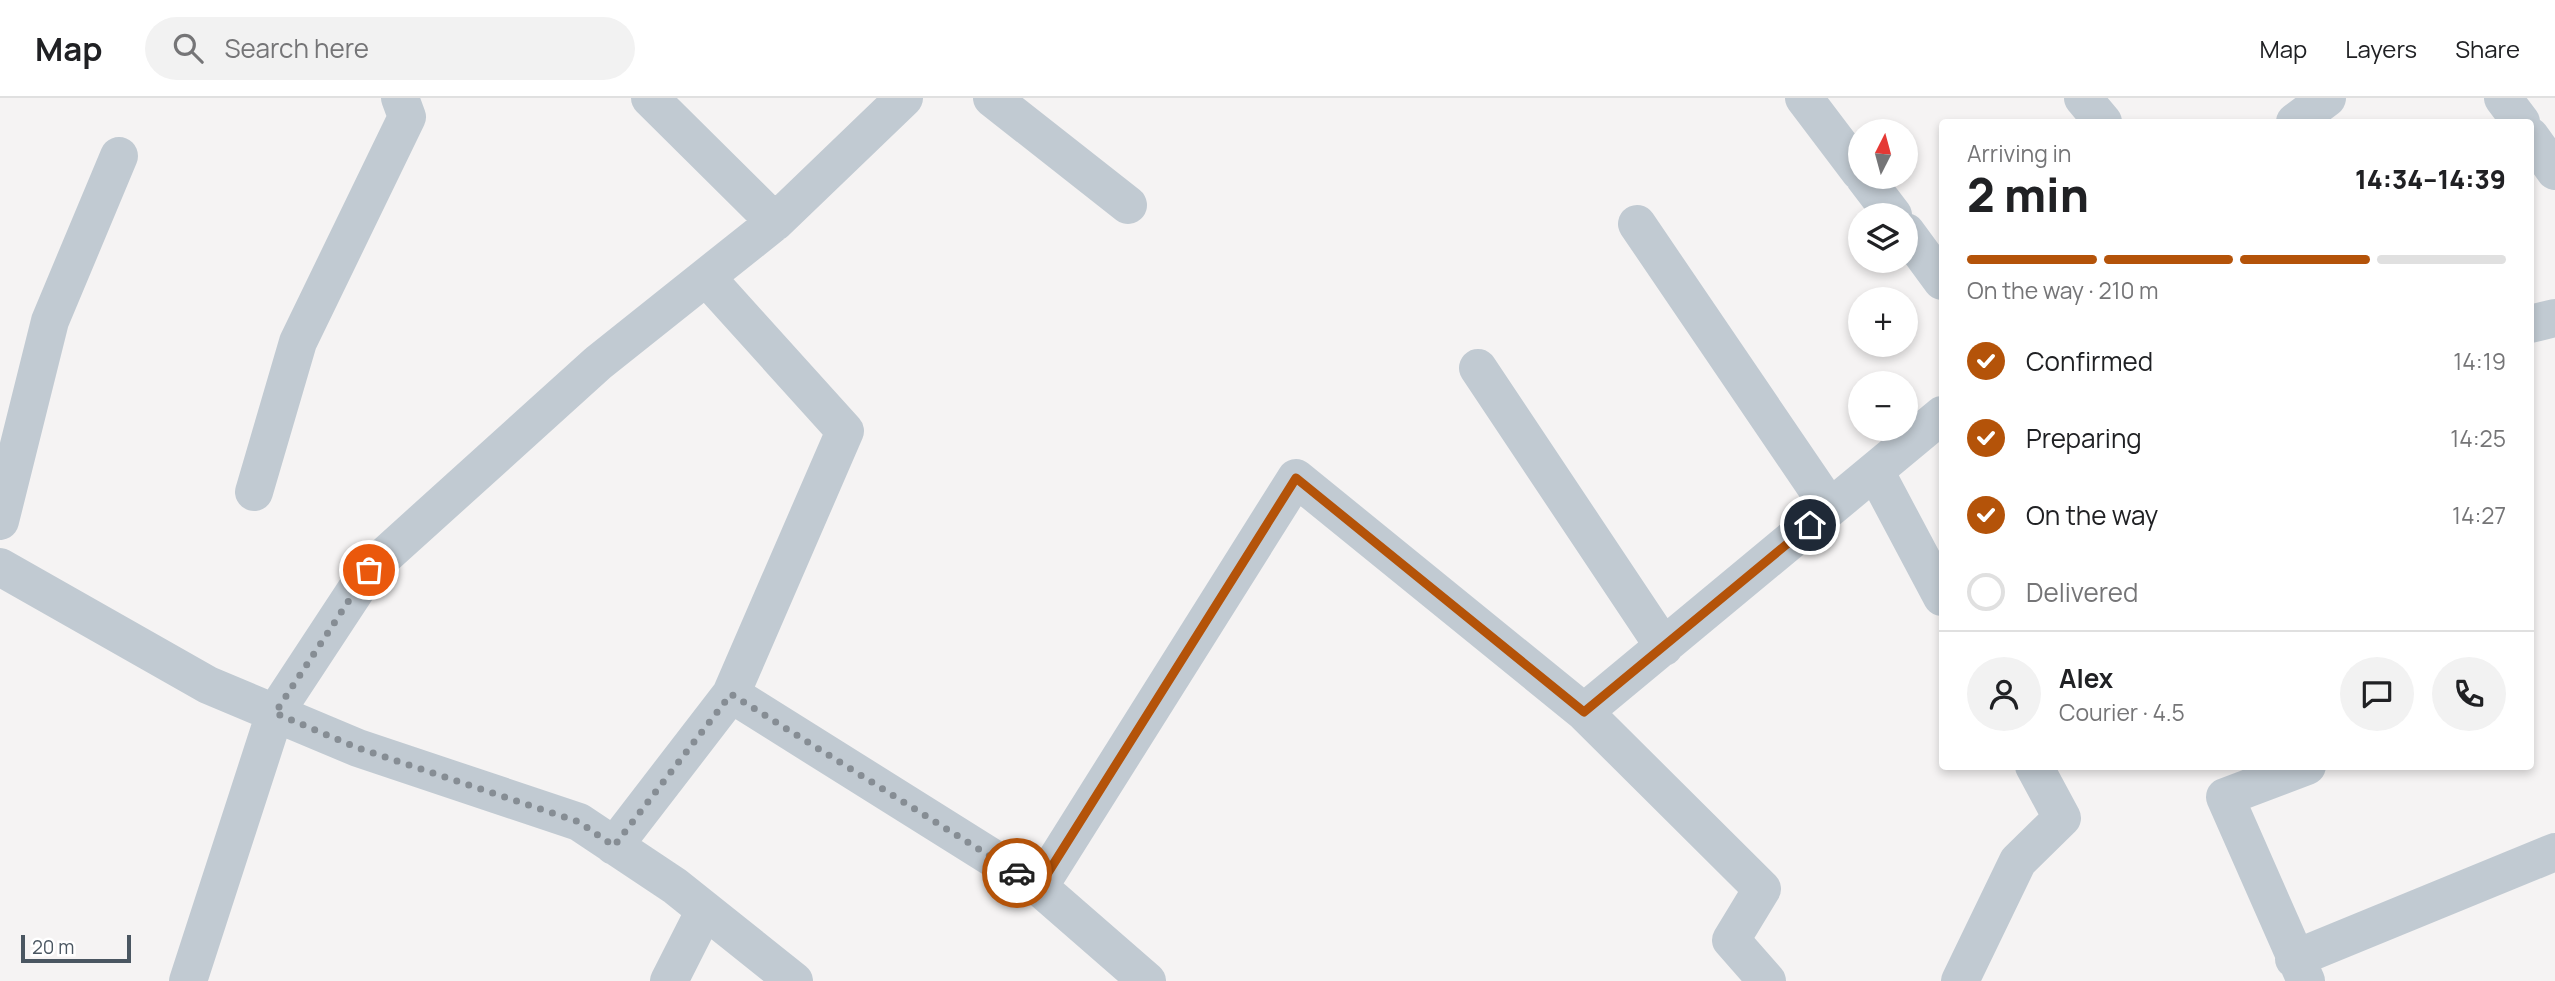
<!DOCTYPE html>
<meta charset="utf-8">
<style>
body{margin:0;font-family:Manrope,sans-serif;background:#f2f2f2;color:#202124;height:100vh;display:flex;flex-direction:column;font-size:26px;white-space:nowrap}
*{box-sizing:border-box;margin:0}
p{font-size:23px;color:#757577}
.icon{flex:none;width:38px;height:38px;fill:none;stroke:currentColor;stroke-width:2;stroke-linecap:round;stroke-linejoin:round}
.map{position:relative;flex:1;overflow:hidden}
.panel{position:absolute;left:1939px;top:21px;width:595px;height:651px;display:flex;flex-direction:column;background:#fff;border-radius:7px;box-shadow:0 4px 10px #0003}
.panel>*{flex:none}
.needle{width:46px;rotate:6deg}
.buttons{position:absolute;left:1848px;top:21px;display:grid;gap:14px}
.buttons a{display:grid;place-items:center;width:70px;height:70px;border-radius:50%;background:#fff;box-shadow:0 4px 10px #0003;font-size:35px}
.scale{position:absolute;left:21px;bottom:18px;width:110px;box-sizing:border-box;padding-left:7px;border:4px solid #4a5661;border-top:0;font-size:19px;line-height:24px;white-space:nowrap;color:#4a5661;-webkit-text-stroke:5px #fff;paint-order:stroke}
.pin{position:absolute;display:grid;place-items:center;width:60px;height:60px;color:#fff;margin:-30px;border:4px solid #fff;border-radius:50%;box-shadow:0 2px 7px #0007}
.courier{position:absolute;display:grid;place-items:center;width:70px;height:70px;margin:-35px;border:5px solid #b45309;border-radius:50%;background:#fff;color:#222;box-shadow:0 2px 9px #0007}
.headline em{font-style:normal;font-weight:800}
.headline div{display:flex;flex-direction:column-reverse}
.headline{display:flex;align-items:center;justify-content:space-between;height:119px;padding:0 28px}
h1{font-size:46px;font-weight:800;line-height:52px}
.bar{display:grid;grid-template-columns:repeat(4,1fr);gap:10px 7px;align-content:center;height:84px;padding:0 28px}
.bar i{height:9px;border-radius:5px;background:#e0e0e0}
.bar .selected{background:#b45309}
.bar p{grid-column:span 4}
.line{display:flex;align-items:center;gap:18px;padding:0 28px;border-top:2px solid #e0e0e0}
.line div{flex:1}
.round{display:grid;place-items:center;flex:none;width:74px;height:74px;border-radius:37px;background:#f2f2f2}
ol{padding:0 28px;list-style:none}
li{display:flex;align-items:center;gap:21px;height:77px}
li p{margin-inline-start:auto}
li .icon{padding:7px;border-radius:50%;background:#b45309;color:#fff;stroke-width:4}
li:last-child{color:#757577}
li i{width:38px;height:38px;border:4px solid #e0e0e0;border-radius:50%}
header{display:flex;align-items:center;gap:42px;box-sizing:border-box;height:98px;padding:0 35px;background:#fff;border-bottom:2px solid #e0e0e0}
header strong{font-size:33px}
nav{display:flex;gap:38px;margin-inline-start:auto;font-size:24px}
.search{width:490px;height:63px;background:#f2f2f2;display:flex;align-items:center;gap:18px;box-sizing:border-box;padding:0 24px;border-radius:38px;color:#757577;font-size:26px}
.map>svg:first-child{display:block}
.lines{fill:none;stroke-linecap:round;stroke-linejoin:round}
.minor{stroke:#c1cad2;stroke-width:38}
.done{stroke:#868d94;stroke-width:7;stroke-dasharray:0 12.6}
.route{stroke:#b45309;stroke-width:9}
</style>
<header>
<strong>Map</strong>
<div class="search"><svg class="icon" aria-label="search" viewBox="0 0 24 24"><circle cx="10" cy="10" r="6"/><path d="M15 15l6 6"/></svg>Search here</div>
<nav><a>Map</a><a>Layers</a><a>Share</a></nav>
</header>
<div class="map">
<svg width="2555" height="883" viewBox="0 0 2555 883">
<rect width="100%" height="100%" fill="#f5f3f3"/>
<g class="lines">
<path class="minor" d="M 650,0 L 775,124
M 992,0 L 1128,107
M 1804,0 L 1860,74
M 2083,0 L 2103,24
M 2503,0 L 2521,24
M 2295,24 L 2327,0
M 2530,38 L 2555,73
M 1864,79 L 1893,117
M 1637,126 L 1830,410
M 1906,134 L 1942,183
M 2530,226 L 2555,220
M 1478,270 L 1664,549
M 1875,373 L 1942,499
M 254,394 L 298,244 L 407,19 L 400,0
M 0,423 L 50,223 L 119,58
M 0,469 L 208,587 L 358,650 L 579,724 L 675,788 L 794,883
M 731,596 L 1039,789 L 1147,883
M 1584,614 L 1942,317
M 614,748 L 731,596 L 845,333 L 706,179
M 1039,789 L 1296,380 L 1584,614 L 1762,791 L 1731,842 L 1767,883
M 2294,861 L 2555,754
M 188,883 L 275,615 L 369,472 L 598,265 L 775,124 L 904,0
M 669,883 L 705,812
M 1960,883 L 2018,763 L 2062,720 L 2034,668
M 2306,883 L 2225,699 L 2307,668"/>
</g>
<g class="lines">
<path class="done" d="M 369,472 L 275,615 L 358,650 L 579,724 L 614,748 L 731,596 L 1017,775"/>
<path class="route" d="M 1017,775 L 1039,789 L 1296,380 L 1584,614 L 1810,427"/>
</g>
</svg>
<div class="buttons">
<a><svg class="needle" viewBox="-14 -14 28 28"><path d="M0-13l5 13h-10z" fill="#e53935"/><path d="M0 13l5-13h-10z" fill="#757577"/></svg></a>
<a><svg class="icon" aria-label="layers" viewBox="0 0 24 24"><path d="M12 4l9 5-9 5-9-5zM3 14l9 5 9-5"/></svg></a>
<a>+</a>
<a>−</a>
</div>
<div class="scale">20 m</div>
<div class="pin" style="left:369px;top:472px;background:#ea580c"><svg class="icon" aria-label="bag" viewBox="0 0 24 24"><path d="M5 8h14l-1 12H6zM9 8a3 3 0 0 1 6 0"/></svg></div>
<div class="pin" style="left:1810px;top:427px;background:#1f2937"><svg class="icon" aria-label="home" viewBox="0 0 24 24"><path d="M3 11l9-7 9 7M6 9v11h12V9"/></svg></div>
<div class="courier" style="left:1017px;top:775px"><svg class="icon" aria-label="car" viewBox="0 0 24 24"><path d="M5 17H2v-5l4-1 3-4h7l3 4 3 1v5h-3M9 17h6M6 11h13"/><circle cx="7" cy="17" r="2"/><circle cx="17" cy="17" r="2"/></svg></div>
<section class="panel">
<div class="headline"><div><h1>2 min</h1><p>Arriving in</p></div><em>14:34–14:39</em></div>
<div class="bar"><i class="selected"></i><i class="selected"></i><i class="selected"></i><i></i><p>On the way · 210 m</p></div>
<ol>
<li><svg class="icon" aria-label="check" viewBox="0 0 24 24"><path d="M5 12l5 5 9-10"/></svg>Confirmed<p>14:19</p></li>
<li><svg class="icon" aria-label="check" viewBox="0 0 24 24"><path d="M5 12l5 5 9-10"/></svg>Preparing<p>14:25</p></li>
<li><svg class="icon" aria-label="check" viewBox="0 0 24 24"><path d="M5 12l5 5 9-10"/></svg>On the way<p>14:27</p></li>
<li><i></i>Delivered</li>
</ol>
<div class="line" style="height:126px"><a class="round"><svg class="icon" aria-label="person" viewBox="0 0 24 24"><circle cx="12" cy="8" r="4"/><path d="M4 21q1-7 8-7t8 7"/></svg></a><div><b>Alex</b><p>Courier · 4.5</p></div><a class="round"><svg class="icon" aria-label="chat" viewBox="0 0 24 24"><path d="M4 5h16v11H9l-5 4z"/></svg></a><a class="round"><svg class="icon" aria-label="phone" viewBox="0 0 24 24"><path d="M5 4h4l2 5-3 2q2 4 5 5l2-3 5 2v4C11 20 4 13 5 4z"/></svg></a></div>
</section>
</div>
